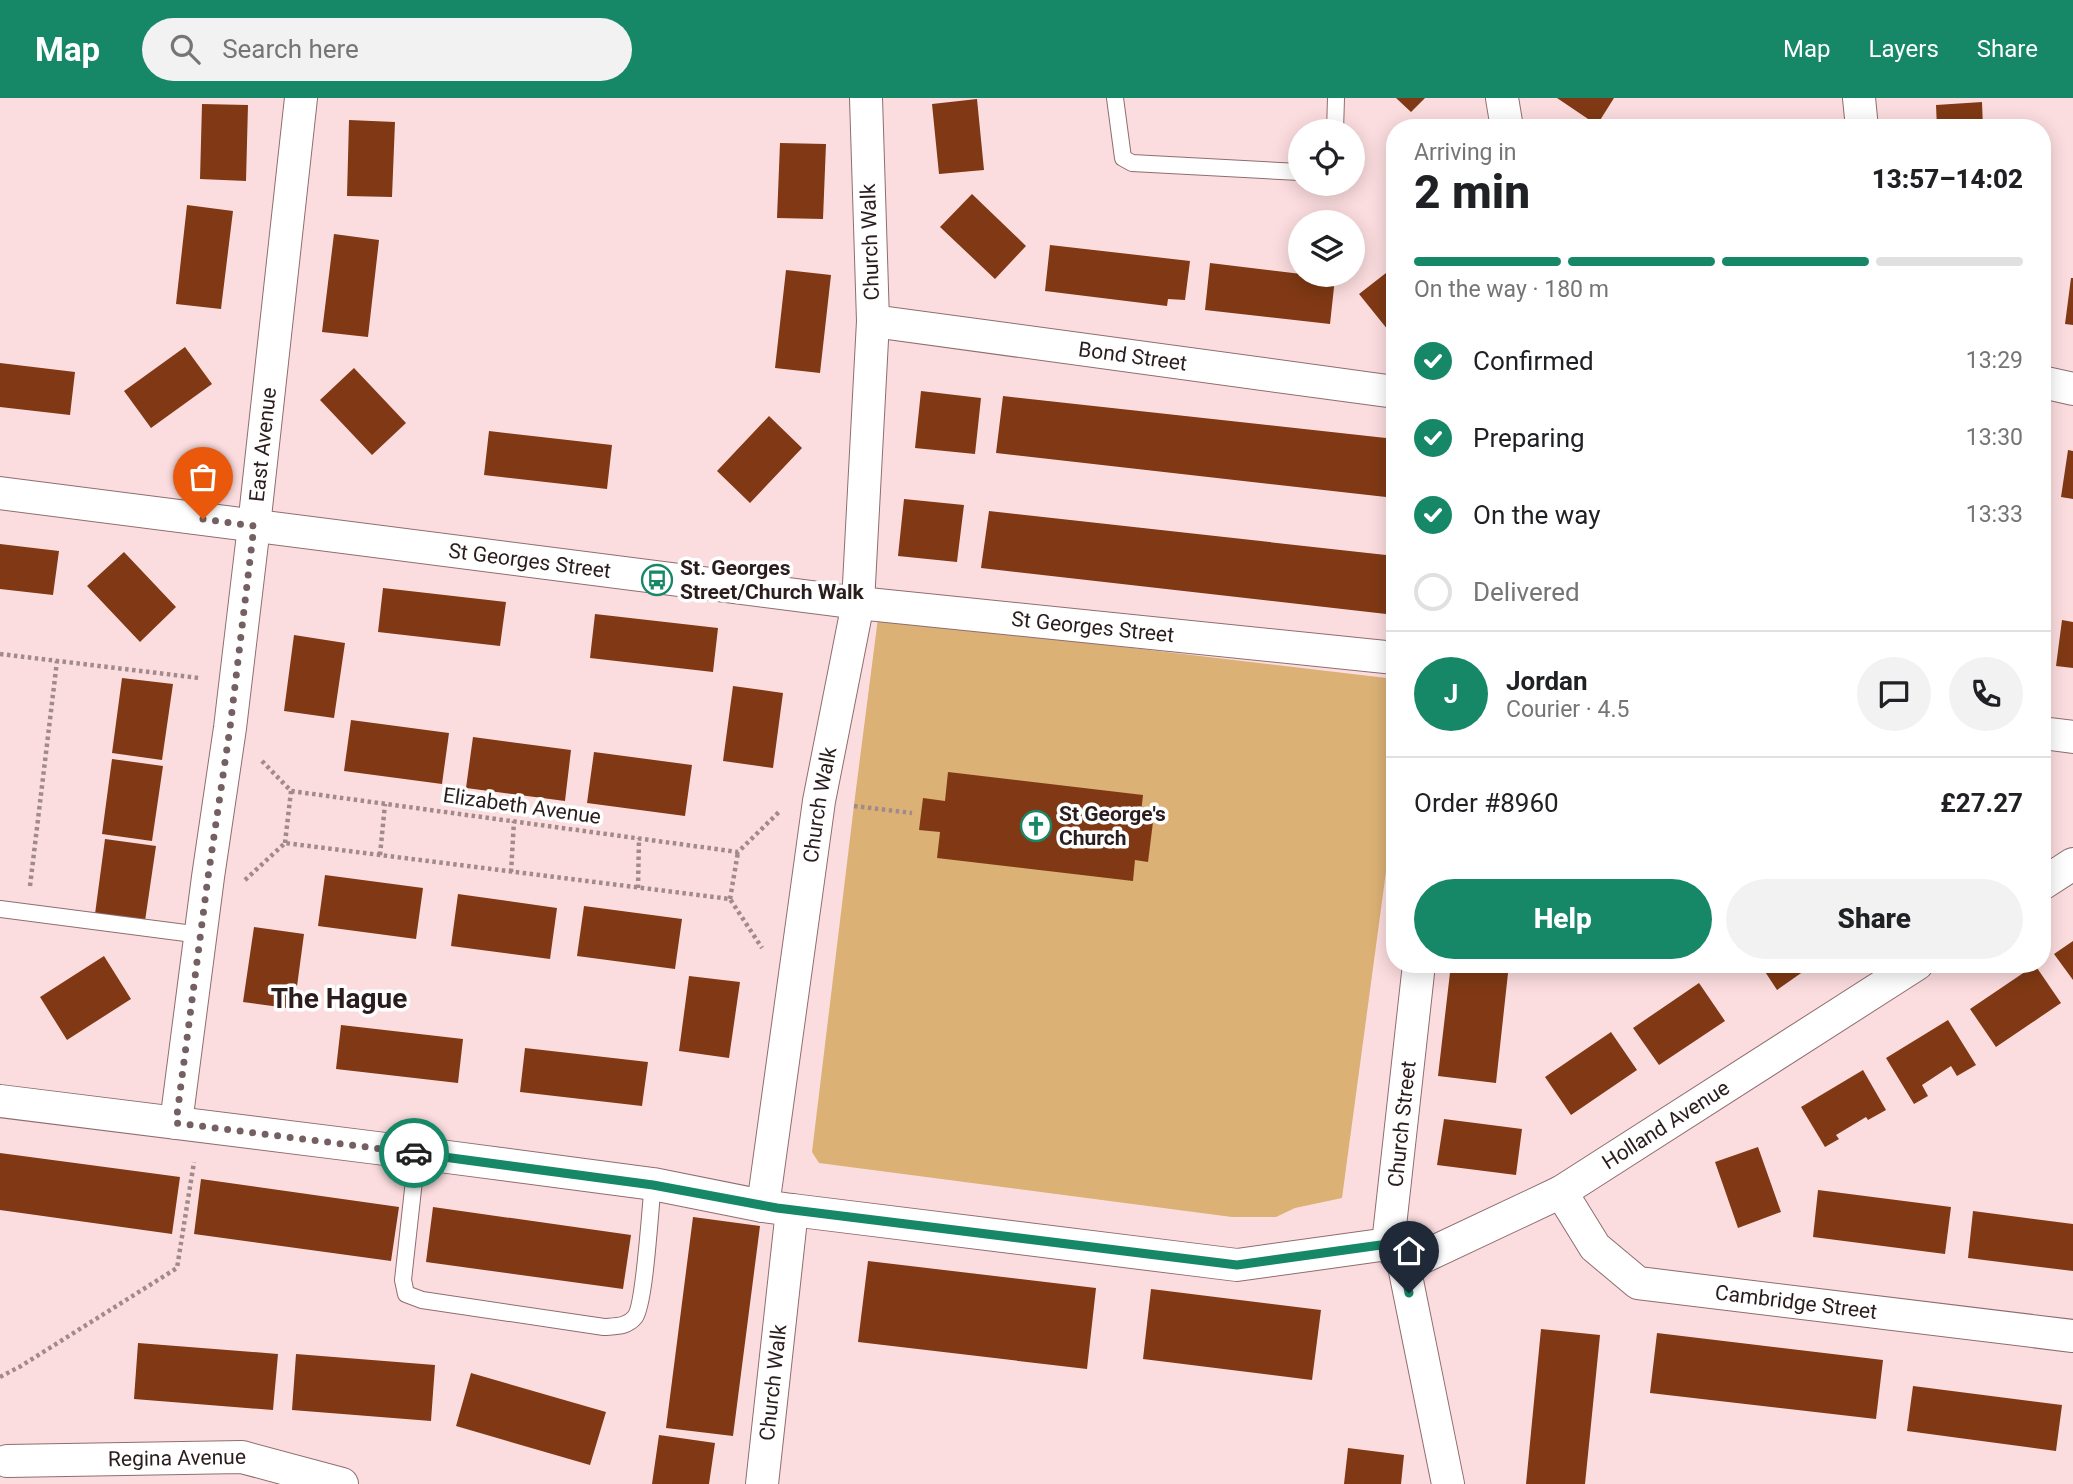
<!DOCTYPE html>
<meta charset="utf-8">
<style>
body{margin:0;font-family:Roboto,sans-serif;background:#f2f2f2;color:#202124;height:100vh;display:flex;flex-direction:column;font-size:26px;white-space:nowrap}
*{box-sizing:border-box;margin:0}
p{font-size:23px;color:#757577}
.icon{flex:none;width:38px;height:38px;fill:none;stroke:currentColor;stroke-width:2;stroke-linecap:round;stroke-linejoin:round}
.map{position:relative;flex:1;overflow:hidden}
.panel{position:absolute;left:1386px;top:21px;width:665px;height:854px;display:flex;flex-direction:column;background:#fff;border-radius:28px;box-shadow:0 4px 18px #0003}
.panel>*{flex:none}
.fabs{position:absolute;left:1288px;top:21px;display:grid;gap:14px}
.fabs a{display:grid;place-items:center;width:77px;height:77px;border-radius:50%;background:#fff;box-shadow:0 4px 18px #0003;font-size:35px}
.pin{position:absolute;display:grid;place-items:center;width:60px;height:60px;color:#fff;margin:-72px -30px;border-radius:50% 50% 50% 0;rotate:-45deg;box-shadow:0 0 7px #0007}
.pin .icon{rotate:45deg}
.courier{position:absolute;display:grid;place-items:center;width:70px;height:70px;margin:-35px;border:5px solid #168867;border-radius:50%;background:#fff;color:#222;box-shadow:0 2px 9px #0007}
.head em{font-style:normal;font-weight:800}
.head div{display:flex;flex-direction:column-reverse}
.head{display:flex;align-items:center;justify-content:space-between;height:119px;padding:0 28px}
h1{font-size:46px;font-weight:800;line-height:52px}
.bar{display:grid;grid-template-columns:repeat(4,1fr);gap:10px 7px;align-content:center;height:84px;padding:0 28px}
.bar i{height:9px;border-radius:5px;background:#e0e0e0}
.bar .selected{background:#168867}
.bar p{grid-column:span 4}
.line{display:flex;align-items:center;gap:18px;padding:0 28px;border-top:2px solid #e0e0e0}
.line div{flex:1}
.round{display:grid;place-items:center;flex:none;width:74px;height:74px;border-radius:37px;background:#f2f2f2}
ol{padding:0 28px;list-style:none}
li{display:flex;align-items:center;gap:21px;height:77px}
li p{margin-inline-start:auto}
li .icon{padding:7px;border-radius:50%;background:#168867;color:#fff;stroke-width:4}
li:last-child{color:#757577}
li i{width:38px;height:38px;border:4px solid #e0e0e0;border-radius:50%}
.action{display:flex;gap:14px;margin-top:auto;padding:14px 28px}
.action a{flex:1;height:80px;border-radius:42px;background:#168867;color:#fff;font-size:28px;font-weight:800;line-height:80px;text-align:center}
.action a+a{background:#f2f2f2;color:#202124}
header{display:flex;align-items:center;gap:42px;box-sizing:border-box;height:98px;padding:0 35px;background:#168867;color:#fff}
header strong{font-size:33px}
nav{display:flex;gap:38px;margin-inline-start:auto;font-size:24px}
.search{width:490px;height:63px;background:#f2f2f2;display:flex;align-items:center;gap:18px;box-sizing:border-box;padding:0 24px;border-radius:38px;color:#757577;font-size:26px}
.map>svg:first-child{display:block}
.green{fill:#dbb175}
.building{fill:#803914}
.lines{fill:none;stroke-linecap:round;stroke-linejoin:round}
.lane-casing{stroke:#8f6d6f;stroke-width:18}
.street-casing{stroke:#8f6d6f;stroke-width:34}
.path{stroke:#a28a8b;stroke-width:4.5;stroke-dasharray:3.5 3.5;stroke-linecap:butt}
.lane{stroke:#fff;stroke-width:16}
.street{stroke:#fff;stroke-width:32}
.done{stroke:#746062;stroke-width:7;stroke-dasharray:0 12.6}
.route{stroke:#168867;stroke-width:9}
.labels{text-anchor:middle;stroke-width:7;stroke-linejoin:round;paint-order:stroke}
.street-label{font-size:21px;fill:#2b1d1e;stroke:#fff}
.poi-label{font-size:21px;font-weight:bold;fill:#2b1d1e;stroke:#fff;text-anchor:start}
.district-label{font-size:28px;font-weight:bold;fill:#2b1d1e;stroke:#fff}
</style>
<header>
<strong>Map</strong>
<div class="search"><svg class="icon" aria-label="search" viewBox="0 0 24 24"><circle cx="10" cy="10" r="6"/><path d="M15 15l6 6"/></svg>Search here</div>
<nav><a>Map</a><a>Layers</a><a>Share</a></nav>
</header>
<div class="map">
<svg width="2073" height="1386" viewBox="0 0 2073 1386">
<rect width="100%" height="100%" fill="#fcdddf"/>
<path class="green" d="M 878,520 L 1395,581 L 1395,707 L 1342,1100 L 1295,1110 L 1276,1119 L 1232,1119 L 819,1065 L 812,1054 L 855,699 Z"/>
<path class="building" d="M 1396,0 L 1425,0 L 1411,14 Z
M 1557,0 L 1614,0 L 1597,27 Z
M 977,1 L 984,72 L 939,76 L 932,6 Z
M 1982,4 L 1983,30 L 1937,30 L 1936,7 Z
M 202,6 L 248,7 L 246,83 L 200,81 Z
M 349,22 L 395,24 L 392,99 L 347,98 Z
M 780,45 L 826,46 L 823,121 L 777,120 Z
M 972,96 L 1026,148 L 995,181 L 940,129 Z
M 187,107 L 233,113 L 221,211 L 176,206 Z
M 334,136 L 379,142 L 368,239 L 322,234 Z
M 1050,147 L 1190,163 L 1185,202 L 1168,201 L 1167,208 L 1045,193 Z
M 1210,165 L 1335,180 L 1330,226 L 1205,212 Z
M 1395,168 L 1395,227 L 1388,232 L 1359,196 Z
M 786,172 L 831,177 L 820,275 L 775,270 Z
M 2071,180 L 2073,180 L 2073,227 L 2065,226 Z
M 185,249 L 212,286 L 151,330 L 124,293 Z
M 0,265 L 75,274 L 70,317 L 0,309 Z
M 354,270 L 406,325 L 372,357 L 320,302 Z
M 921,293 L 981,300 L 975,356 L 915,350 Z
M 1003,298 L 1395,341 L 1395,400 L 996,355 Z
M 769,318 L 802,350 L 750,405 L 717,373 Z
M 489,333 L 612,347 L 607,391 L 484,377 Z
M 2068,352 L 2073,353 L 2073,401 L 2061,399 Z
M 904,401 L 964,407 L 957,464 L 898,458 Z
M 989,413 L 1395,458 L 1395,517 L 981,470 Z
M 0,446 L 59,453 L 53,497 L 0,491 Z
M 124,454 L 176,509 L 140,544 L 87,488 Z
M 383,490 L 506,504 L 500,548 L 378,534 Z
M 595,516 L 718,530 L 713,574 L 590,560 Z
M 2062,522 L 2073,524 L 2073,570 L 2056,568 Z
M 294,537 L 345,545 L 334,620 L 284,613 Z
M 122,580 L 173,586 L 162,662 L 112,655 Z
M 733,588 L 783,595 L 773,670 L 723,663 Z
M 351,622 L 449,635 L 442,686 L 344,673 Z
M 473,639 L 571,652 L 565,703 L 466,690 Z
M 594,654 L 692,667 L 685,718 L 587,705 Z
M 112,661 L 163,668 L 152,743 L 102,736 Z
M 948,674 L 1143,697 L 1140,724 L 1153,724 L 1148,764 L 1135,762 L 1133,783 L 937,760 L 940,734 L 919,732 L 923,700 L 945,703 Z
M 105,741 L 156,748 L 145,823 L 95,816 Z
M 325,777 L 423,790 L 416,841 L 318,828 Z
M 458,796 L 557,810 L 550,861 L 451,848 Z
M 584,808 L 682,821 L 675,871 L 577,858 Z
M 254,829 L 304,836 L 294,911 L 243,904 Z
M 2073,843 L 2073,882 L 2054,856 Z
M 104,858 L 131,901 L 67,942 L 40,899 Z
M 1451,866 L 1509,866 L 1496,985 L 1438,978 Z
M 1760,866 L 1814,866 L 1777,892 Z
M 2035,867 L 2061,905 L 1996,949 L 1970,911 Z
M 689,878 L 740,884 L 729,960 L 679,953 Z
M 1699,885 L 1725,923 L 1659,967 L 1633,930 Z
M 1948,922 L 1976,967 L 1957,978 L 1951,968 L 1922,987 L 1928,998 L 1914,1006 L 1886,960 Z
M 341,927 L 463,941 L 458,985 L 336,971 Z
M 1611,934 L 1637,972 L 1571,1017 L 1545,979 Z
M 525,950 L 648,964 L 642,1008 L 520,994 Z
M 1863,972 L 1886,1012 L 1868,1022 L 1866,1019 L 1836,1037 L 1839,1041 L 1825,1049 L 1801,1009 Z
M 1444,1021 L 1522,1031 L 1516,1077 L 1437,1067 Z
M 1758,1049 L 1781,1114 L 1738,1130 L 1715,1064 Z
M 0,1055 L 180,1079 L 172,1136 L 0,1112 Z
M 201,1081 L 399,1109 L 391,1163 L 194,1136 Z
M 1818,1092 L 1951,1109 L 1945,1156 L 1813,1139 Z
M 433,1109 L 631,1137 L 623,1191 L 426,1164 Z
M 1973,1113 L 2073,1126 L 2073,1173 L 1968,1160 Z
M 693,1119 L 760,1128 L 733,1338 L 666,1330 Z
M 868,1163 L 1096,1190 L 1087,1271 L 858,1244 Z
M 1151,1191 L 1321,1212 L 1312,1282 L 1143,1261 Z
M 1541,1231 L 1600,1237 L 1585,1386 L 1526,1386 Z
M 1657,1235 L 1883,1262 L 1876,1321 L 1650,1295 Z
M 138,1245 L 278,1256 L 273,1312 L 134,1301 Z
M 296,1256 L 435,1267 L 431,1323 L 292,1312 Z
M 471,1275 L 606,1314 L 590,1367 L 456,1328 Z
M 1913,1288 L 2062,1307 L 2056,1353 L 1907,1333 Z
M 659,1337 L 715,1345 L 709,1386 L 652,1386 Z
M 1348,1350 L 1404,1357 L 1401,1386 L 1344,1386 Z"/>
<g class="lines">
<g class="lane-casing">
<path id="lane" d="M 1115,0 L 1123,60 L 1132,65 L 1300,74
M 1335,33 L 1336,0
M 0,811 L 201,837
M 417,1055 L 403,1182 L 406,1196 L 422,1202 L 604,1229 C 616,1228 627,1229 635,1219 C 645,1206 650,1109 653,1086"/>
</g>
<g class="street-casing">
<g id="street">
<path d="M 1502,0 L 1507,30"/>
<path d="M 1859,0 L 1862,30"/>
<path id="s1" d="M 873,223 L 1395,294"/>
<path d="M 2042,284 L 2073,291"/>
<path id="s2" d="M 0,395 L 858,505 L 1395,560"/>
<path d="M 2042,635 L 2073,639"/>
<path d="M 2042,786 L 2073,766"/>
<path d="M 1419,866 L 1388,1146 L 1404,1168 L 1448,1386"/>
<path d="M 0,1003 L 417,1055 L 653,1086 L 763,1108"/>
<path id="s3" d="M 176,1025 L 208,779 L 230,630 L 254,428 L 301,0"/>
<path id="s4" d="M 1561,1094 L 1595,1149 L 1638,1185 L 2073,1238"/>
<path d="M 792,1112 L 1237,1167 L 1388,1146"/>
<path id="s5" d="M 1404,1168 L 1561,1094 L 1917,866"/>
<path id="s6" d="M 7,1363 L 242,1359 L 342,1386"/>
<path id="s7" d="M 762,1386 L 792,1112 L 763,1108 L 819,703 L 858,505 L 873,223 L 866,0"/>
</g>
</g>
<path class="path" d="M 0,556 L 199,580
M 262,663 L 291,693 L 738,754 L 780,713
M 854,708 L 912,715
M 285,745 L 291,693
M 380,757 L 385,706
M 511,774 L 514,723
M 245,782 L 285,745 L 730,801 L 762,850
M 30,788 L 57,563
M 638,790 L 639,740
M 730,801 L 738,754
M 0,1279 L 21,1268 L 177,1170 L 194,1064"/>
<use href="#lane" class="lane"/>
<use href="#street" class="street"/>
</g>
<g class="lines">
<path class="done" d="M 203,421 L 254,428 L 230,630 L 208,779 L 176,1025 L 414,1055"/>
<path class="route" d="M 414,1055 L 653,1087 L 777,1110 L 1237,1167 L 1388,1146 L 1404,1168 L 1409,1195"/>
</g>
<defs>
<g id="bus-ring" transform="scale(1.575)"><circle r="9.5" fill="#fff" stroke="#168867" stroke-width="1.5"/><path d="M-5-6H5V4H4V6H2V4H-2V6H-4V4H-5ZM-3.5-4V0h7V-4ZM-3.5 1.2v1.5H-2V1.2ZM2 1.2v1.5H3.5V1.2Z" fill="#168867"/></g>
<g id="church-ring" transform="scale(1.575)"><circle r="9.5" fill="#fff" stroke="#168867" stroke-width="1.5"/><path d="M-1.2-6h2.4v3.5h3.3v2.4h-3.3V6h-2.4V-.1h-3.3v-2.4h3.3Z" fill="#168867"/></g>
</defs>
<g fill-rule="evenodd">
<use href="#bus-ring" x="657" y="482"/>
<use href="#church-ring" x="1036" y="728"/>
</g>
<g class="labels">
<g class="street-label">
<text transform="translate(870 144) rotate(-92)" y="7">Church Walk</text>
<text dy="7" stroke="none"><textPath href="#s1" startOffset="262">Bond Street</textPath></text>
<text dy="7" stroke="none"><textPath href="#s3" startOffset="684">East Avenue</textPath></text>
<text dy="7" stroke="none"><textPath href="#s2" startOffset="534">St Georges Street</textPath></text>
<text dy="7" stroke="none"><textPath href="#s2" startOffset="1101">St Georges Street</textPath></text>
<text dy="7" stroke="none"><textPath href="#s7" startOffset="710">Church Walk</textPath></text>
<text transform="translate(522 708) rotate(8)" y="7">Elizabeth Avenue</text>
<text transform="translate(1402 1026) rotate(-84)" y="7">Church Street</text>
<text dy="7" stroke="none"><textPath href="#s5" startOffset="298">Holland Avenue</textPath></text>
<text dy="7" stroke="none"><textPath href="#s4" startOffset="280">Cambridge Street</textPath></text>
<text dy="7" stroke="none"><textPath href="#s7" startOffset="102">Church Walk</textPath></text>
<text dy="7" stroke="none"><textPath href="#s6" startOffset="170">Regina Avenue</textPath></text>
</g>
<g class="poi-label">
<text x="680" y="477">St. Georges<tspan x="680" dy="24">Street/Church Walk</tspan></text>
<text x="1059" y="723">St George's<tspan x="1059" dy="24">Church</tspan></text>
</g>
<g class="district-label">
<text x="339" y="910">The Hague</text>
</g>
</g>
</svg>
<div class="fabs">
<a><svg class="icon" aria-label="locate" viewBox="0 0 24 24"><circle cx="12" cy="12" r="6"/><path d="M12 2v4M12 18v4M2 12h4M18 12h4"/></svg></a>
<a><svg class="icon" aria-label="layers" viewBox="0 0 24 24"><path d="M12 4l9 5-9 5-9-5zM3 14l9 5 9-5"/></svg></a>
</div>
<div class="pin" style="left:203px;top:421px;background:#ea580c"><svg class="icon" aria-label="bag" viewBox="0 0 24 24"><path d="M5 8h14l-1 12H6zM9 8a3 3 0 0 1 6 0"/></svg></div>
<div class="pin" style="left:1409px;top:1195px;background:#1f2937"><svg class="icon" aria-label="home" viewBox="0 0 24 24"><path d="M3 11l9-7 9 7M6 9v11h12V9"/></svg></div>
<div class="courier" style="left:414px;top:1055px"><svg class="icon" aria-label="car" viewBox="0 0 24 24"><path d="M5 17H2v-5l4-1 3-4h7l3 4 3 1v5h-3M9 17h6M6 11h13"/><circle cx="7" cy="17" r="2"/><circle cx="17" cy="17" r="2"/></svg></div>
<section class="panel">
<div class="head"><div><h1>2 min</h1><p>Arriving in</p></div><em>13:57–14:02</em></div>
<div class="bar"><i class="selected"></i><i class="selected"></i><i class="selected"></i><i></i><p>On the way · 180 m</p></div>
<ol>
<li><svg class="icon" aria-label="check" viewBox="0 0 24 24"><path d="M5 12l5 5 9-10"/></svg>Confirmed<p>13:29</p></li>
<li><svg class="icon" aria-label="check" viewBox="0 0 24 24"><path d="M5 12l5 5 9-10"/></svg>Preparing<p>13:30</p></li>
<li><svg class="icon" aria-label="check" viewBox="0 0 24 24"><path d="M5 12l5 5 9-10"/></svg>On the way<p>13:33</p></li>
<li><i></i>Delivered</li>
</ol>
<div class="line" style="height:126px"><b class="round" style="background:#168867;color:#fff">J</b><div><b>Jordan</b><p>Courier · 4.5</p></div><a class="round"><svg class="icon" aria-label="chat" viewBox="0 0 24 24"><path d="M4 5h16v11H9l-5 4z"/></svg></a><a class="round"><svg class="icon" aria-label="phone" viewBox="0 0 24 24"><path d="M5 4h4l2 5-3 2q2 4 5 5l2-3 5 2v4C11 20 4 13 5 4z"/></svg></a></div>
<div class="line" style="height:91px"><div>Order #8960</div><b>£27.27</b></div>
<div class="action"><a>Help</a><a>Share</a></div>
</section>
</div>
